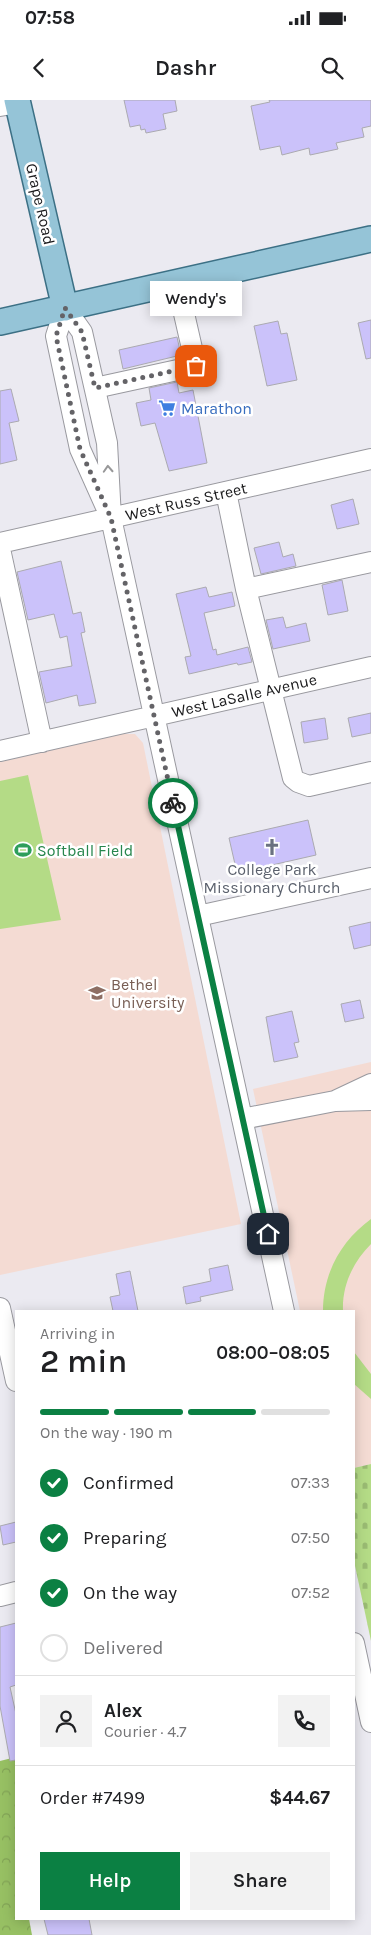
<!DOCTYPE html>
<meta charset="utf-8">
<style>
body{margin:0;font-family:Karla,sans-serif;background:#f2f2f2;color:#202124;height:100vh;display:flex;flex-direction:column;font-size:19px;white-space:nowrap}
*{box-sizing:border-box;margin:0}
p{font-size:16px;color:#757577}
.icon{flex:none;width:28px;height:28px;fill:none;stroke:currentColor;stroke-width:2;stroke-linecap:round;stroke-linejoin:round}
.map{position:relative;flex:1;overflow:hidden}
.drawer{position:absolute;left:15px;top:1210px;width:340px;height:610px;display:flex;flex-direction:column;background:#fff;border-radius:0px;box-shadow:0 2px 12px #0003}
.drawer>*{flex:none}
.pin{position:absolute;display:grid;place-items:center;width:42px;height:42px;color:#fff;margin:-21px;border-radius:10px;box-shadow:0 2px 8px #0006}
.courier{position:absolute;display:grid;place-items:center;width:50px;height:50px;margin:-25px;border:4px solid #0b8043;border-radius:50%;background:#fff;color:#222;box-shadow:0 1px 6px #0007}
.bubble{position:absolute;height:35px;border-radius:0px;background:#fff;box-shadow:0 2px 12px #0003;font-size:16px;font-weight:600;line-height:35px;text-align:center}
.headline em{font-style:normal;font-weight:600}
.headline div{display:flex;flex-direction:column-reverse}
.headline{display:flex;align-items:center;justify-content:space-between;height:85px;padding:0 25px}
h1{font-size:32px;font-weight:600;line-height:38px}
.bar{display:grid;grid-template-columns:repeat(4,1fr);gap:8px 5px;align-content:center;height:60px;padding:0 25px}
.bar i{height:6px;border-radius:4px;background:#e0e0e0}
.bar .current{background:#0b8043}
.bar p{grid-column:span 4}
.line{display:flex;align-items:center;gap:12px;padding:0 25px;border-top:1px solid #e0e0e0}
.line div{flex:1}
.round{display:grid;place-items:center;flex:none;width:52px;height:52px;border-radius:0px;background:#f2f2f2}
ol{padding:0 25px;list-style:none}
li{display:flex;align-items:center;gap:15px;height:55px}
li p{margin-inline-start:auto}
li .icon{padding:5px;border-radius:50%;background:#0b8043;color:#fff;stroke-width:4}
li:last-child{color:#757577}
li i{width:28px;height:28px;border:2px solid #e0e0e0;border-radius:50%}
.button{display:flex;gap:10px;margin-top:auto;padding:10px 25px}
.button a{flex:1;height:58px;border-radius:0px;background:#0b8043;color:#fff;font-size:20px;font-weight:600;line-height:58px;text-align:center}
.button a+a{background:#f2f2f2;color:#202124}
.status{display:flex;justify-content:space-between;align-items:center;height:35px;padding:0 25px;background:#fff;direction:ltr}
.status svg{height:14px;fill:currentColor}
header{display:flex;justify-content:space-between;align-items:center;height:65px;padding:0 25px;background:#fff;font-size:22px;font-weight:600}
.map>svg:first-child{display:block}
.education{fill:#f4dbd3}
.grass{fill:#b4db86}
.forest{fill:url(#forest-crowns)}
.cemetery{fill:url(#cemetery-stones)}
.building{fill:#cbc2fa;stroke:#abaab0}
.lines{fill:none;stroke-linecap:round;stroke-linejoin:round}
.minor-casing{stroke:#99999f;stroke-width:22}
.major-casing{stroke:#3c7085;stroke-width:28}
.minor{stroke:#fff;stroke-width:20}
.major{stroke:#95c4d7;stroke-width:25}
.oneway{stroke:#989899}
.done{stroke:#646367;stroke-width:5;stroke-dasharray:0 9}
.route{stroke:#0b8043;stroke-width:6}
.labels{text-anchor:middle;stroke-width:5;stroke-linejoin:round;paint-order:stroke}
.street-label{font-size:16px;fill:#1b1b1d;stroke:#fff}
.shop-label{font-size:16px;fill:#366cbe;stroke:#fff;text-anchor:start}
.leisure-label{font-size:16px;fill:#27864d;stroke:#fff;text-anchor:start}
.worship-label{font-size:16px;fill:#5b616d;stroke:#fff}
.education-label{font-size:16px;fill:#785e54;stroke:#fff;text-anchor:start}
</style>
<div class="status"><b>07:58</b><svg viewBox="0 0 49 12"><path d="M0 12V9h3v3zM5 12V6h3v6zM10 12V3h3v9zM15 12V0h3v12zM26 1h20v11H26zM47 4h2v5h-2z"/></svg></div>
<header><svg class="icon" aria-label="back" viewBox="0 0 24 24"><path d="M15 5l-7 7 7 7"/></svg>Dashr<svg class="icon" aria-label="search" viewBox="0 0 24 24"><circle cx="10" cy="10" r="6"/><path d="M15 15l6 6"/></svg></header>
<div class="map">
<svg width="371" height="1835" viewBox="0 0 371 1835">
<defs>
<pattern id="forest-crowns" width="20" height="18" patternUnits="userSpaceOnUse" patternTransform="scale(1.25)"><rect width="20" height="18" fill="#97c063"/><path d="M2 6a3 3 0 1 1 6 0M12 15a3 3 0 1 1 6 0" fill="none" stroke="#82a456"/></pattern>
<pattern id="cemetery-stones" width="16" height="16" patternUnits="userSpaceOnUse" patternTransform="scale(1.25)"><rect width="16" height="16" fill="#b4db86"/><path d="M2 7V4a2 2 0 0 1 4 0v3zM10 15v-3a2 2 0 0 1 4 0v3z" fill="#9abb73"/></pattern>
</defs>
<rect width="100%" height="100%" fill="#ebeaf1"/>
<path class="education" d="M 122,634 L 135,634 L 143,643 L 241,1124 L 0,1175 L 0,662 Z
M 371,962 L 371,1364 L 354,1368 L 354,1211 L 300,1211 L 253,989 Z"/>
<path class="grass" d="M 28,675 L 61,820 L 0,829 L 0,681 Z
M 371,1119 L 371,1144 C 353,1162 342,1185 343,1211 L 323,1211 C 323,1173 341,1141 371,1119 Z
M 354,1252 L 371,1274 L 371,1299 L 354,1284 Z"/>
<path class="forest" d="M 16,1657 L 16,1819 L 29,1819 L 32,1835 L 0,1835 L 0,1661 Z"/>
<path class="cemetery" d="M 371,1364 L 371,1541 L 354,1461 L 354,1368 Z"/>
<path class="building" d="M 124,0 L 175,0 L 177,11 L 163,14 L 166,29 L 146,33 L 145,29 L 141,30 L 140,25 L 130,27 Z
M 269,0 L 371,0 L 371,26 L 362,28 L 364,37 L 336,43 L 338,49 L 310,55 L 309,48 L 282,55 L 280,46 L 260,50 L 251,6 L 270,2 Z
M 371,220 L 371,258 L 366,259 L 358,223 Z
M 278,221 L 281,234 L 287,233 L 297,280 L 267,286 L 254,226 Z
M 177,237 L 181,255 L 123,269 L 119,250 Z
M 177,282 L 179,293 L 193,290 L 207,363 L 169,371 L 155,323 L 141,326 L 136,303 L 151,300 L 149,288 Z
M 11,289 L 19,321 L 9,323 L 17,360 L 0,364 L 0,291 Z
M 353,399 L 359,424 L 337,429 L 331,405 Z
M 279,442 L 283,457 L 293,454 L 296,466 L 261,474 L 254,448 Z
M 61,461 L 73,514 L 81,512 L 85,532 L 81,533 L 96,603 L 79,606 L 77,595 L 46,603 L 39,572 L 72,566 L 67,536 L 60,538 L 54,514 L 28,520 L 17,472 Z
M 342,480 L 348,511 L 328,515 L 322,485 Z
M 206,487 L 209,497 L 232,492 L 235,506 L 204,513 L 213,550 L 216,549 L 217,555 L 248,547 L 252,562 L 238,565 L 237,563 L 189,574 L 185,557 L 191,556 L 176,494 Z
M 283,517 L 286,528 L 306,523 L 310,541 L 273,549 L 266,520 Z
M 371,613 L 371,633 L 352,637 L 348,618 Z
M 325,618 L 328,639 L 304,643 L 301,622 Z
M 308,720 L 316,755 L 237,773 L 229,738 Z
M 371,822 L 371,845 L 354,849 L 349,827 Z
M 360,900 L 364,918 L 345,922 L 341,904 Z
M 292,911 L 299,942 L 294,943 L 298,957 L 274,962 L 266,917 Z
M 228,1165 L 233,1190 L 200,1197 L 201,1201 L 186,1204 L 183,1187 L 211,1181 L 209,1169 Z
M 130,1171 L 138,1211 L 113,1211 L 110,1197 L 120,1195 L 116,1174 Z
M 16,1422 L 16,1442 L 3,1445 L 0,1426 Z
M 16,1523 L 16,1585 L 10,1587 L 16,1614 L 16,1660 L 10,1661 L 0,1606 L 0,1527 Z
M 44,1819 L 89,1819 L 92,1835 L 48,1835 Z"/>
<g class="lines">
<g class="minor-casing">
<path id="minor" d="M 0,6 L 18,3
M 65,208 L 82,232 L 107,343 L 111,418 L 284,1211
M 65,208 L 56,236 L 80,349 L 106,407
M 95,288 L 196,266 L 177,183
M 226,392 L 246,489 L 293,678 L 298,682 L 309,686 L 371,672
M 0,443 L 371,359
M 0,449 L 42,642
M 246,489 L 371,462
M 0,651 L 371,567
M 198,816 L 371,778
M 337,1000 L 371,984
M 242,1019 L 335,1001 L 371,1000
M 0,1208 L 16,1281
M 0,1496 L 16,1492
M 354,1543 L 371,1622"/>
</g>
<g class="major-casing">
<path id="major" d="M 17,0 L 65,208
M 0,222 L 371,139"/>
</g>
<use href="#minor" class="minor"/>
<use href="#major" class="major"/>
</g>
<defs><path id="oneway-chevron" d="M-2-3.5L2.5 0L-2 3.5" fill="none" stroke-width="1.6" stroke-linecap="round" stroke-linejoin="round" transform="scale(1.25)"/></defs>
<use class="oneway" href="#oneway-chevron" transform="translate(108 369) rotate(-93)"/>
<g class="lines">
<path class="done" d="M 173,703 L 111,418 L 80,349 L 56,236 L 65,208 L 82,232 L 95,288 L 196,266"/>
<path class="route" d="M 173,703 L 268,1134"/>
</g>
<defs>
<g id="supermarket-bare" transform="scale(1.35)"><path d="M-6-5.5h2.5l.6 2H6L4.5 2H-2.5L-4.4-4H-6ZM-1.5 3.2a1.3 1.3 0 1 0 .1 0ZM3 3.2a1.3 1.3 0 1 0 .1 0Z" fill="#3f7fe0" stroke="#fff" stroke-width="2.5" paint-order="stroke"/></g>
<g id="church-bare" transform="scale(1.35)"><path d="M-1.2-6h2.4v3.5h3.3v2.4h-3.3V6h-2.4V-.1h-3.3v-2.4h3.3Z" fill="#6b7280" stroke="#fff" stroke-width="2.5" paint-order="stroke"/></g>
<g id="stadium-bare" transform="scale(1.35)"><path d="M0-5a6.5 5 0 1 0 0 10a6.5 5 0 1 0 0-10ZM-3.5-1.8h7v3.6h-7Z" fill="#2e9e5b" stroke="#fff" stroke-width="2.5" paint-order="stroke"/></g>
<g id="university-bare" transform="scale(1.35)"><path d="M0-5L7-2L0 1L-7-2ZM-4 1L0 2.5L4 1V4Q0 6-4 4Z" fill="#8d6e63" stroke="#fff" stroke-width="2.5" paint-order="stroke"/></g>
</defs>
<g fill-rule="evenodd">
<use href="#supermarket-bare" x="167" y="308"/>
<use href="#church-bare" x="272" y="747"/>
<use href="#stadium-bare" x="23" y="750"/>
<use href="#university-bare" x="97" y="893"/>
</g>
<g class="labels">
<g class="street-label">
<text transform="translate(41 104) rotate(77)" y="6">Grape Road</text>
<text transform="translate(186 401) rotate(-13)" y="6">West Russ Street</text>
<text transform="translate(244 595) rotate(-13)" y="6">West LaSalle Avenue</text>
</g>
<g class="shop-label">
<text x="181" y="314">Marathon</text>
</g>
<g class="leisure-label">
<text x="37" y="756">Softball Field</text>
</g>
<g class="worship-label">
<text x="272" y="775">College Park<tspan x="272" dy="18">Missionary Church</tspan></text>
</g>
<g class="education-label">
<text x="111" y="890">Bethel<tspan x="111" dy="18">University</tspan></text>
</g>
</g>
</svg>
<div class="pin" style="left:196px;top:266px;background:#ea580c"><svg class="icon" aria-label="bag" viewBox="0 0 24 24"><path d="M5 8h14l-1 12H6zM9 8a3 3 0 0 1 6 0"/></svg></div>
<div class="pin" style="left:268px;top:1134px;background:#1f2937"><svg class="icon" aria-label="home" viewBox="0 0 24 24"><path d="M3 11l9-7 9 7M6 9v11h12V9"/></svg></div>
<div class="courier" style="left:173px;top:703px"><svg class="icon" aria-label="bike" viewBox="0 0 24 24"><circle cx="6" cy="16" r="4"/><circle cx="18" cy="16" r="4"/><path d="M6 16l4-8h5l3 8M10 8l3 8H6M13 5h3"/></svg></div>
<div class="bubble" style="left:150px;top:181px;width:92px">Wendy's</div>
<section class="drawer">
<div class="headline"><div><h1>2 min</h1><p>Arriving in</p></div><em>08:00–08:05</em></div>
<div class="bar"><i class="current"></i><i class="current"></i><i class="current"></i><i></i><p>On the way · 190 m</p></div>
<ol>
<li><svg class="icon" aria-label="check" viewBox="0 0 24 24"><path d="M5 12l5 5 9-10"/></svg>Confirmed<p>07:33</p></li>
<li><svg class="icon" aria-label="check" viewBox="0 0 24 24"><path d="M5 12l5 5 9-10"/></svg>Preparing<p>07:50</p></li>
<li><svg class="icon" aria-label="check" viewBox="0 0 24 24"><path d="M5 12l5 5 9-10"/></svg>On the way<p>07:52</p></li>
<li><i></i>Delivered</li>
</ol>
<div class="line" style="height:90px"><a class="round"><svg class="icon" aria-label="person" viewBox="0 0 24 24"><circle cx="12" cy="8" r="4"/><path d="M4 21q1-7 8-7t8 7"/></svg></a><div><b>Alex</b><p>Courier · 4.7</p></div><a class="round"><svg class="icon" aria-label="phone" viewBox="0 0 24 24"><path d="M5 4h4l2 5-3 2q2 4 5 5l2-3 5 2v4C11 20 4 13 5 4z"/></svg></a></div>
<div class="line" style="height:65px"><div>Order #7499</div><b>$44.67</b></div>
<div class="button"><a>Help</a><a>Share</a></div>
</section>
</div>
